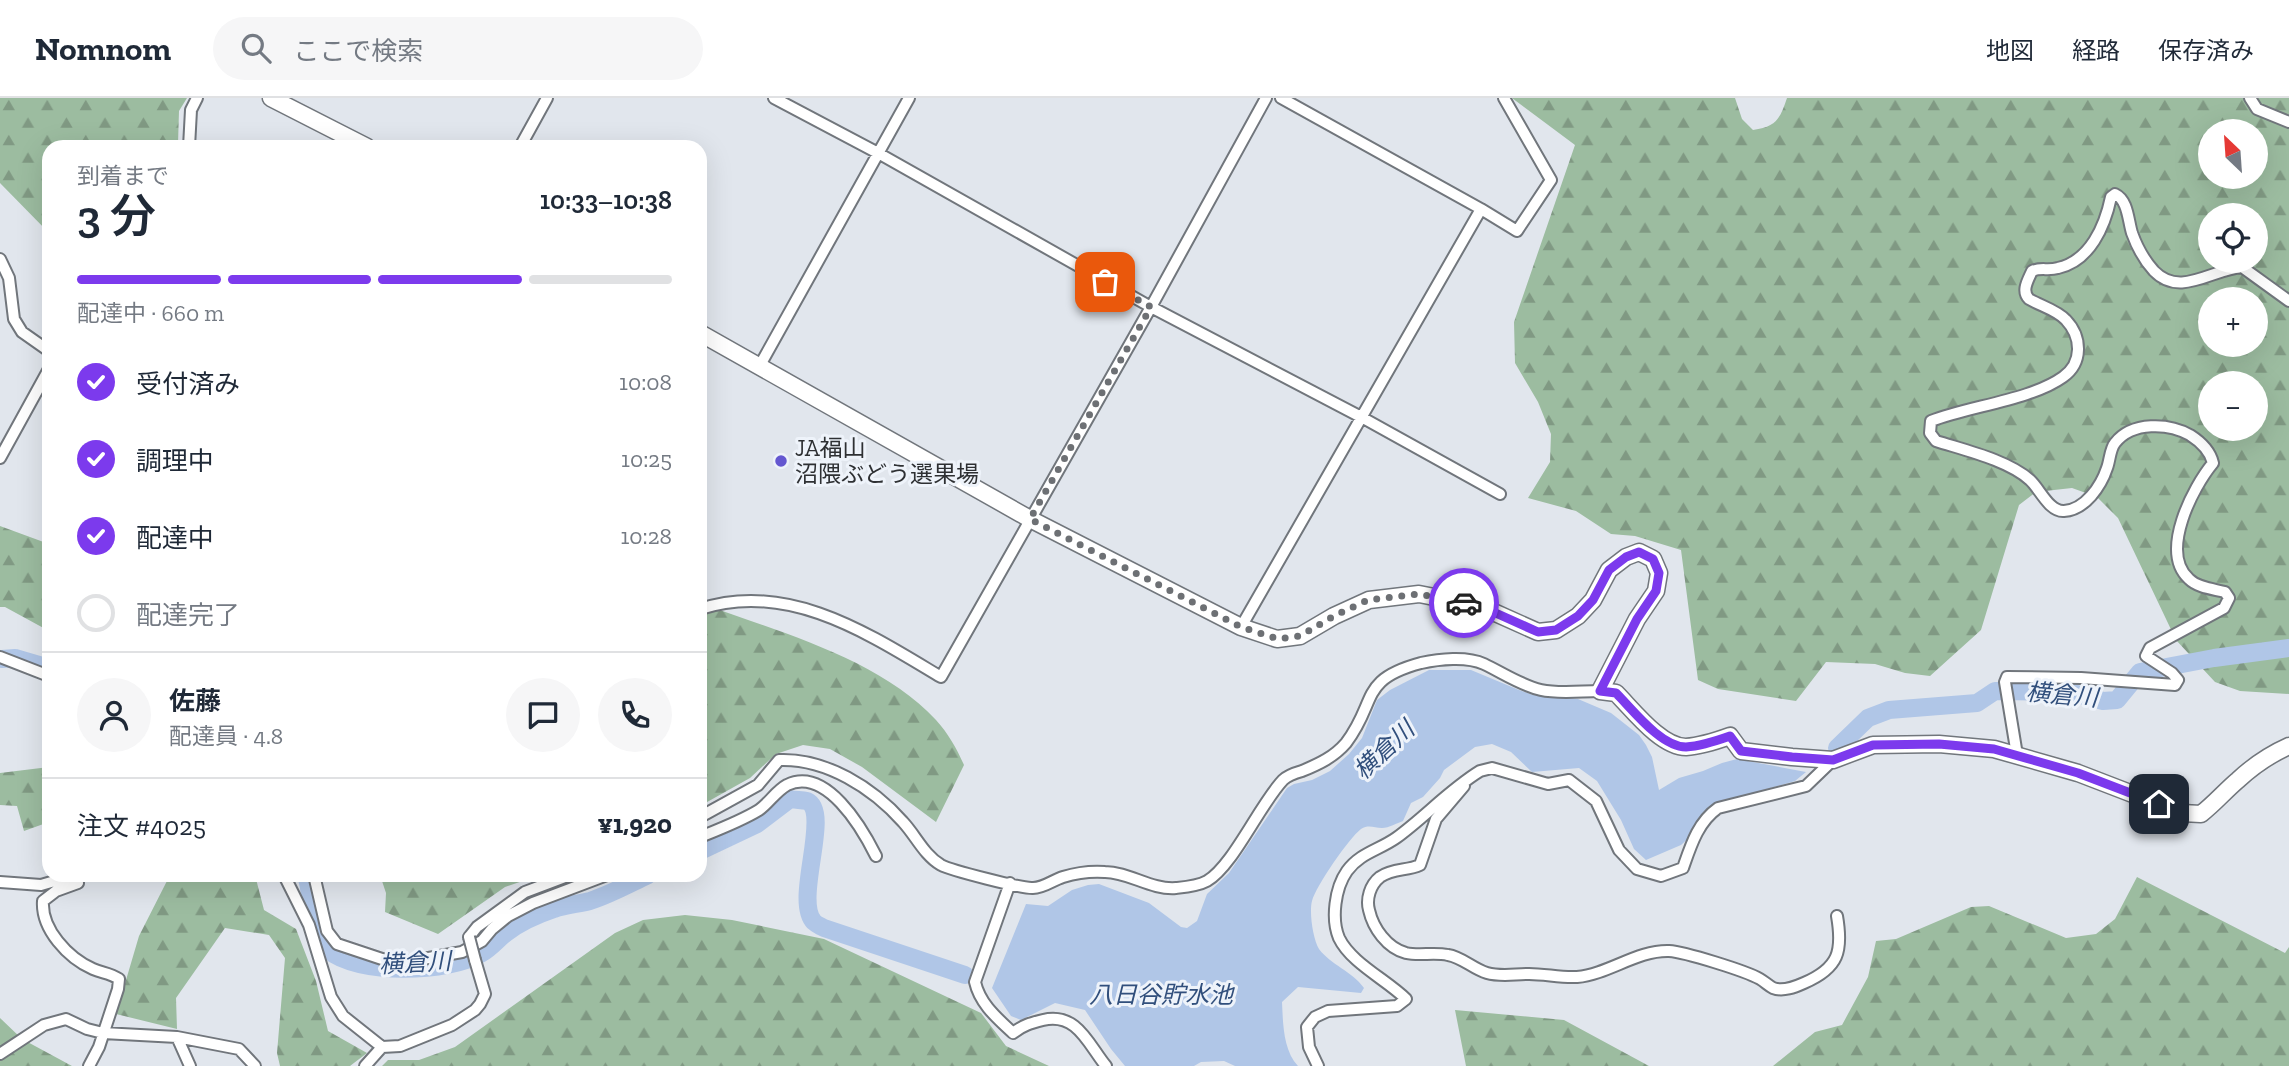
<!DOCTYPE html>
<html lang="ja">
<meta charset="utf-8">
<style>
body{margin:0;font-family:"Zilla Slab","Noto Sans JP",serif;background:#f6f6f7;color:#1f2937;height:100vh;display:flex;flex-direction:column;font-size:26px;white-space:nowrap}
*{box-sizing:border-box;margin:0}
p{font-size:23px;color:#747a83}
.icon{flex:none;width:38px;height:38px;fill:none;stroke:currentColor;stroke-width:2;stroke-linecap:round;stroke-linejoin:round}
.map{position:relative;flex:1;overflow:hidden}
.sheet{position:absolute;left:42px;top:42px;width:665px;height:742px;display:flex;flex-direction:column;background:#fff;border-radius:21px;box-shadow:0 7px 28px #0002}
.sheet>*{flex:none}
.needle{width:46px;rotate:335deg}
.fabs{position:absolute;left:2198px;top:21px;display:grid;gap:14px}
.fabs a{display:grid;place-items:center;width:70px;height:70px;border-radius:50%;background:#fff;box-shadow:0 7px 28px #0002;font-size:35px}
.pin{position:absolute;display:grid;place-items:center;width:60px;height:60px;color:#fff;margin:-30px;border-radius:14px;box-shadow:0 4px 10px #0006}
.courier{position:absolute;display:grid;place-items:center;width:70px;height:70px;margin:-35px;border:5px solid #7c3aed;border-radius:50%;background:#fff;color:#222;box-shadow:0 2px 9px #0007}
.headline em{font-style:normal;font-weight:600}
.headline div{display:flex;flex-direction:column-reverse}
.headline{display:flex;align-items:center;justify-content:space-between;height:119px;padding:0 35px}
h1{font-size:46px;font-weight:600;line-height:52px}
.bar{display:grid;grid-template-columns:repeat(4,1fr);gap:10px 7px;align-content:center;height:84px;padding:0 35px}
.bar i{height:9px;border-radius:5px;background:#e0e1e3}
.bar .on{background:#7c3aed}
.bar p{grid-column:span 4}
.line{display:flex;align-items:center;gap:18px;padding:0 35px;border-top:2px solid #e0e1e3}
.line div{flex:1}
.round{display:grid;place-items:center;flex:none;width:74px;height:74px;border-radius:37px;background:#f6f6f7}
ol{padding:0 35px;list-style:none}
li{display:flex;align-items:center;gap:21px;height:77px}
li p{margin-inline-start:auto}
li .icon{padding:7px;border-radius:50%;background:#7c3aed;color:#fff;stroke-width:4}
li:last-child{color:#747a83}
li i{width:38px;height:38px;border:4px solid #e0e1e3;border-radius:50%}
header{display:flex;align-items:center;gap:42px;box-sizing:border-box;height:98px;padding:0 35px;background:#fff;border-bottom:2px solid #e0e1e3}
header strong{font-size:33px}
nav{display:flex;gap:38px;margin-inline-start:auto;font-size:24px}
.search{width:490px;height:63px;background:#f6f6f7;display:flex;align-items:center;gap:18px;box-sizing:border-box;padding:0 24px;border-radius:38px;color:#747a83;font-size:26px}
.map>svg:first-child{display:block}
.forest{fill:url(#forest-firs);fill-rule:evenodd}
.water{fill:#b0c6e7}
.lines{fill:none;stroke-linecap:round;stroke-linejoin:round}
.river{stroke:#b0c6e7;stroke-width:18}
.street-casing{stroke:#71767c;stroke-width:14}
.secondary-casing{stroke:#71767c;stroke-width:19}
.street{stroke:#fff;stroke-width:10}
.secondary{stroke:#fff;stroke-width:16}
.street-bridge-casing{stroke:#71767c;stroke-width:14;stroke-linecap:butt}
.street-bridge{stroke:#fff;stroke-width:10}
.done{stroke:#6d7074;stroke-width:7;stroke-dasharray:0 12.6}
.route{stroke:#7c3aed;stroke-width:9}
.poi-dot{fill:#6457d0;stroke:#eef3fa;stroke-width:2.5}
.labels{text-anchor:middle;stroke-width:6;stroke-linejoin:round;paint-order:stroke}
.poi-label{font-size:23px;fill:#2e3033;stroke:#eef3fa;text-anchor:start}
.water-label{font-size:24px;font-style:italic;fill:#314f7c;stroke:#eef3fa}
</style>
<header>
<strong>Nomnom</strong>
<div class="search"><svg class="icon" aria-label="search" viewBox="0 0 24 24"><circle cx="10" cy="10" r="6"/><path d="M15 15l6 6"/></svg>ここで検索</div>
<nav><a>地図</a><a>経路</a><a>保存済み</a></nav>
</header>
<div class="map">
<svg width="2289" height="968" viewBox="0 0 2289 968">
<defs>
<pattern id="forest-firs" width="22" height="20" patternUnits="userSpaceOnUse" patternTransform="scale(1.75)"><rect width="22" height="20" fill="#9cbca0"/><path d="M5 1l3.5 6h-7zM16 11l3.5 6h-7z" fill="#809983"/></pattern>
</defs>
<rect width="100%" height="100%" fill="#e1e6ed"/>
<path class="forest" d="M 0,0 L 187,0 L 179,13 L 178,46 L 176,49 L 49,49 L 49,135 L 0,85 Z
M 1512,0 L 1735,0 L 1742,21 L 1753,32 C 1776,29 1780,21 1787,0 L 2289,0 L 2289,596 L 2240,593 L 2215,584 L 2176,542 L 2118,420 L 2097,399 L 2072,390 L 2036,394 L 2019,407 L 1981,532 L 1930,578 L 1905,575 L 1875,566 L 1826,564 L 1796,603 L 1718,591 L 1698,582 L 1681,452 L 1635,438 L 1611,436 L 1576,413 L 1528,400 L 1550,364 L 1551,336 L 1538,304 L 1515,265 L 1514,224 L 1575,47 ZM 2210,33 L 2256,33 L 2256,79 L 2210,79 ZM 2210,117 L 2256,117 L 2256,163 L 2210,163 ZM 2210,201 L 2256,201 L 2256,247 L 2210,247 ZM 2210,285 L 2256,285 L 2256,331 L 2210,331 Z
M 0,428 L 49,446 L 49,533 L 5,509 L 0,509 Z
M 700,505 C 776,533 879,560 936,622 C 948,635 957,651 964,667 L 936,724 L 862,669 L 830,651 L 803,647 L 776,656 L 750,680 L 700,708 Z
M 49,669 L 49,724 L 24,733 L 17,708 L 0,707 L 0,675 Z
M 170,777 L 255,777 L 264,812 L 296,831 L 316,883 L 328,933 L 367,955 L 350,968 L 280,968 L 277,955 L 285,860 L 269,837 L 225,830 L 176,900 L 177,931 L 116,916 L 139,838 Z
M 380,777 L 540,777 L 505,789 L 438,836 L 385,814 L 386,795 Z
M 2137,779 L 2285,855 L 2289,849 L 2289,968 L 1773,968 L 1815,934 L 1842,927 L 1868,879 L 1876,843 L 1896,841 L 1971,809 L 1989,808 L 2066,840 L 2096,836 L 2115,821 Z
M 685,817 L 732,822 L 824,841 L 981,915 L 1006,948 L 1049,968 L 382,968 L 388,962 L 419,962 L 455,949 L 615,835 L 643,822 Z
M 1455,912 L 1564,922 L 1649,968 L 1466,968 Z
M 0,920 L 22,941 L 72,968 L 0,968 Z"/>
<path class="water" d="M 1429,572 L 1471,572 L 1519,592 L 1533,597 L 1578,601 L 1611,615 L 1639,637 L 1646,647 L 1652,659 L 1659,692 L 1679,680 L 1703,673 L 1722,665 L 1737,661 L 1806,674 L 1795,683 L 1712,707 L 1691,738 L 1681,747 L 1646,762 L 1634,751 L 1621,722 L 1597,683 L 1579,670 L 1532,674 L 1511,654 L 1492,646 L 1475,649 L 1444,672 L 1440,680 L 1423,699 L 1411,705 L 1403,723 C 1397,725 1389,730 1382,730 C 1374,730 1369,726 1361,731 C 1349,740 1316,788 1312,803 C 1309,814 1313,841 1319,851 C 1331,867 1352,873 1364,890 L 1361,895 L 1298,889 L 1282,904 C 1283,925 1283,952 1298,968 L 1235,968 L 1224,963 L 1201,964 L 1194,968 L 1125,968 L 1111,951 L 1085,912 L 1055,905 L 1021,922 L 1011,918 L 992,890 L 1026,806 L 1048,808 L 1072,792 L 1088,787 L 1099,786 L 1149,805 L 1181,829 L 1187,830 L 1197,823 L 1207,796 L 1229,775 L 1287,690 L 1294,686 L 1312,682 L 1330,673 L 1349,656 L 1362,640 L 1377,602 L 1390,592 Z"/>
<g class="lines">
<path class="river" d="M 2,561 L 15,560 L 49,570
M 1837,650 L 1868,620 L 1889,612 L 1977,605 L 1995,593 L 2069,594 L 2103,603 L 2117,602 L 2140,574 L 2214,560 L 2289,550
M 700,753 L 757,726 L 790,701 C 795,702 802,702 807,703 C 832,714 793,802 814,824 C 817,827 821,828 824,830 L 965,877
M 306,777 C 314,800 307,834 328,852 C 358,878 449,875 482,855 C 491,850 498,841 506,835 C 519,825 539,816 554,811 C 565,807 578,806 590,803 C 611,796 629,786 648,777"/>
<g class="street-casing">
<path id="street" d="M 774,0 L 878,55 L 1151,209 L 1363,320 L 1500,396
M 1281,0 L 1481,111 L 1517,133 L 1551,82 L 1504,0
M 2250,0 L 2257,11 L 2289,24
M 189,49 L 191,12 L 197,0
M 520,49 L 547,0
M 0,161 L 9,180 L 14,221 L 22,234 L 49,253
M 759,269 L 909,0
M 0,360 L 49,271
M 700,511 C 788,482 869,536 941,579 L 1151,209 L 1266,0
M 1241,529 L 1481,111
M 0,559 L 49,578
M 2017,657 L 2005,584 L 2007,579 L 2081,580 L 2175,587 L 2178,582 L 2172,575 L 2146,558 L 2150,550 L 2224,510 L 2229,500 L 2225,494 C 2214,491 2198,490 2189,481 C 2159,454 2193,389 2213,365 C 2210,352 2201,344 2190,337 C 2169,325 2132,323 2115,345 C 2110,351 2110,362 2107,370 C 2101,388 2085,412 2064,413 C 2049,414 2040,391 2030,382 C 2008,362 1964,352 1936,343 L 1930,335 L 1931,323 C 1969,308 2031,302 2063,279 C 2083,265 2082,239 2066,222 C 2057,212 2041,208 2029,201 C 2021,193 2028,182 2032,173 C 2041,169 2048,173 2058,170 C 2090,163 2105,128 2111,99 L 2115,96 C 2128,102 2128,122 2132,135 C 2137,149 2144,162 2154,173 C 2180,200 2212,171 2242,169 L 2289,203
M 1464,688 L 1436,721 L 1420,767 C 1407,773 1393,770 1380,779 C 1370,787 1366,801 1369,812 C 1373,830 1387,850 1406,855 C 1419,858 1434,854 1448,857 C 1462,859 1473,871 1487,875 C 1501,879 1514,876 1529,876 C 1545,876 1561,880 1577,879 C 1609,876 1637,852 1669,853 C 1685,854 1746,873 1760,881 C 1765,884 1769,888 1773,890 C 1783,894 1795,889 1804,885 C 1839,870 1843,853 1837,818
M 700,719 L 758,687 L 779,662 C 826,660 873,690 903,724 C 916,738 924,757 941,767 C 950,772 1023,791 1033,790 C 1044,790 1053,782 1063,779 C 1076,775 1091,773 1105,774 C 1129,774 1151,792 1176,790 C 1186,789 1198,788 1207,783 C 1233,768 1260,706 1283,682 C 1288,677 1295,675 1302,673 C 1319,666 1334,659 1346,645 C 1378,603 1358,582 1421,565 C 1439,561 1467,558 1484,566 C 1503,575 1520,587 1541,592 C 1559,596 1581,593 1600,593
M 700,739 C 720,731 741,723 759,712 C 769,705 776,693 787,687 C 826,668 862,730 876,758
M 284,777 L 309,827 L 331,899 L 343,918 L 382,949 L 400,948 L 452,927 L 475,912 L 480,906 L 485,896 L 475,862
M 314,777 L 327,833 L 337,846 L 391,864 L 412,863 L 462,854 L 482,843 L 492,831 L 508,818 L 533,805 L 607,777
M 0,784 L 41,787 L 75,777 L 78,785 L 56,793 L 43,803 C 41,831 68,860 93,871 C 102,875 110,875 119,881 L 118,891 L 99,949 L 89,968
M 1010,785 L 975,884 C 980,906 997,920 1013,935 C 1023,927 1031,925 1043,922 C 1077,914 1088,946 1106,968
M 469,839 L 477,829 L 525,794 L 570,777
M 177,939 L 190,968
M 0,956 L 44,927 L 66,921 L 87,931 L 103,935 L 177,939 L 239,951 L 255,968
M 365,968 L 382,949
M 1318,968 L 1309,949 L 1307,929 L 1315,919 L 1328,913 L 1397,908 L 1406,901 C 1387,882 1351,865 1339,840 C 1331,821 1335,790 1347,773 C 1360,755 1379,752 1396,740 C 1425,719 1449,692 1480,673 L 1492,670 L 1548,686 L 1569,682 L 1596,703 L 1619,752 L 1637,771 L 1661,778 L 1683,770 C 1691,747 1698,724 1718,710 L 1806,688 L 1833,662"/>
</g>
<g class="secondary-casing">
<path id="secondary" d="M 271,0 L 367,49
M 700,235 L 1030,421 L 1241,529 L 1277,541 L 1300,538 L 1334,518 L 1369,502 L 1419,496 L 1480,508 L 1538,534 L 1556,532 L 1578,518 L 1593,502 L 1609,472 L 1626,459 L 1639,454 L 1653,461 L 1659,475 L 1656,493 L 1637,521 L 1600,593 L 1616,595 C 1633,612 1661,649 1686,649 C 1701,648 1716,643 1730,638 L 1741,653 L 1792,659 L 1833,662 L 1873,647 L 1939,646 L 1994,651 L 2078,675 L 2182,715 L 2201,716 C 2215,705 2225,693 2238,682 C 2253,668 2271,656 2289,648"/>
</g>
<use href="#street" class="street"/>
<use href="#secondary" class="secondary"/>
<g class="street-bridge-casing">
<path id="street-bridge" d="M 469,839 L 475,862"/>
</g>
<use href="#street-bridge" class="street-bridge"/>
</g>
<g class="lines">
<path class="done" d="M 1105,184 L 1151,209 L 1030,421 L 1241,529 L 1278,541 L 1300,538 L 1334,518 L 1368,502 L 1419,496 L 1464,505"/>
<path class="route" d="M 1464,505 L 1480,508 L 1538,534 L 1556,532 L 1578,518 L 1593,502 L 1609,472 L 1626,459 L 1639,454 L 1653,461 L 1659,475 L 1656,493 L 1637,521 L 1600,593 L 1616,595 C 1633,612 1661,649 1686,649 C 1701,648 1716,643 1730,638 L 1741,653 L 1792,659 L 1833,662 L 1873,647 L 1939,646 L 1994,651 L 2078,675 L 2159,706"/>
</g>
<circle class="poi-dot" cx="781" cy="363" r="7"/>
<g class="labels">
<g class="poi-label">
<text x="795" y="358">JA福山<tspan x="795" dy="26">沼隈ぶどう選果場</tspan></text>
</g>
<g class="water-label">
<text transform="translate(2062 597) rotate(5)" y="8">横倉川</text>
<text transform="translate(1384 652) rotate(-43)" y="8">横倉川</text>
<text transform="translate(415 865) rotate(-3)" y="8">横倉川</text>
<text x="1161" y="905">八日谷貯水池</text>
</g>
</g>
</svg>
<div class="fabs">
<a><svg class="needle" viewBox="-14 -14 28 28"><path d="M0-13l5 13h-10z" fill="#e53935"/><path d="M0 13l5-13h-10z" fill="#747a83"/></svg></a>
<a><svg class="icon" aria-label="locate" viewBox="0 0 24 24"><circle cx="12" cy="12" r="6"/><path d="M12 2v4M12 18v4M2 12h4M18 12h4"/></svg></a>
<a>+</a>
<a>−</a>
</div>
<div class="pin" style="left:1105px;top:184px;background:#ea580c"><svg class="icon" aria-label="bag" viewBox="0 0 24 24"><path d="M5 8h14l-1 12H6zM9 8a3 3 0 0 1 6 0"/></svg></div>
<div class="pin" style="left:2159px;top:706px;background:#1f2937"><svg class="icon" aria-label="home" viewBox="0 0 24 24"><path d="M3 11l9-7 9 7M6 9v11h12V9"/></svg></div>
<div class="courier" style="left:1464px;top:505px"><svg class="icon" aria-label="car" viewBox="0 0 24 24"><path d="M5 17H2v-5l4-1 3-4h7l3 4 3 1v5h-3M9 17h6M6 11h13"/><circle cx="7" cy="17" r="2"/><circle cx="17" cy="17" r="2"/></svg></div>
<section class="sheet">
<div class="headline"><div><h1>3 分</h1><p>到着まで</p></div><em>10:33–10:38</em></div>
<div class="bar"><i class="on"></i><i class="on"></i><i class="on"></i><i></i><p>配達中 · 660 m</p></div>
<ol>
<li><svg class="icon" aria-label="check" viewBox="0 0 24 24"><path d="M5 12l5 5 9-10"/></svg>受付済み<p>10:08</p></li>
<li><svg class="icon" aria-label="check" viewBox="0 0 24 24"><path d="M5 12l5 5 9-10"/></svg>調理中<p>10:25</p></li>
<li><svg class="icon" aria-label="check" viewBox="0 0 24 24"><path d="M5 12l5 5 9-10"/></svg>配達中<p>10:28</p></li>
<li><i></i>配達完了</li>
</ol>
<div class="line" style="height:126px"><a class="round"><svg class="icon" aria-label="person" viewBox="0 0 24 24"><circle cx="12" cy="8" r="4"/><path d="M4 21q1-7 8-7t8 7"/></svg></a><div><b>佐藤</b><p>配達員 · 4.8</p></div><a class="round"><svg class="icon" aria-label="chat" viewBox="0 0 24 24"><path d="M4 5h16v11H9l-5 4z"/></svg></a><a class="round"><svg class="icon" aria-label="phone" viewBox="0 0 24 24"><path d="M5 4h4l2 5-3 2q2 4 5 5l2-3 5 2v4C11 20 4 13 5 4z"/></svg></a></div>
<div class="line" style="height:91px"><div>注文 #4025</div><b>¥1,920</b></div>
</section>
</div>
